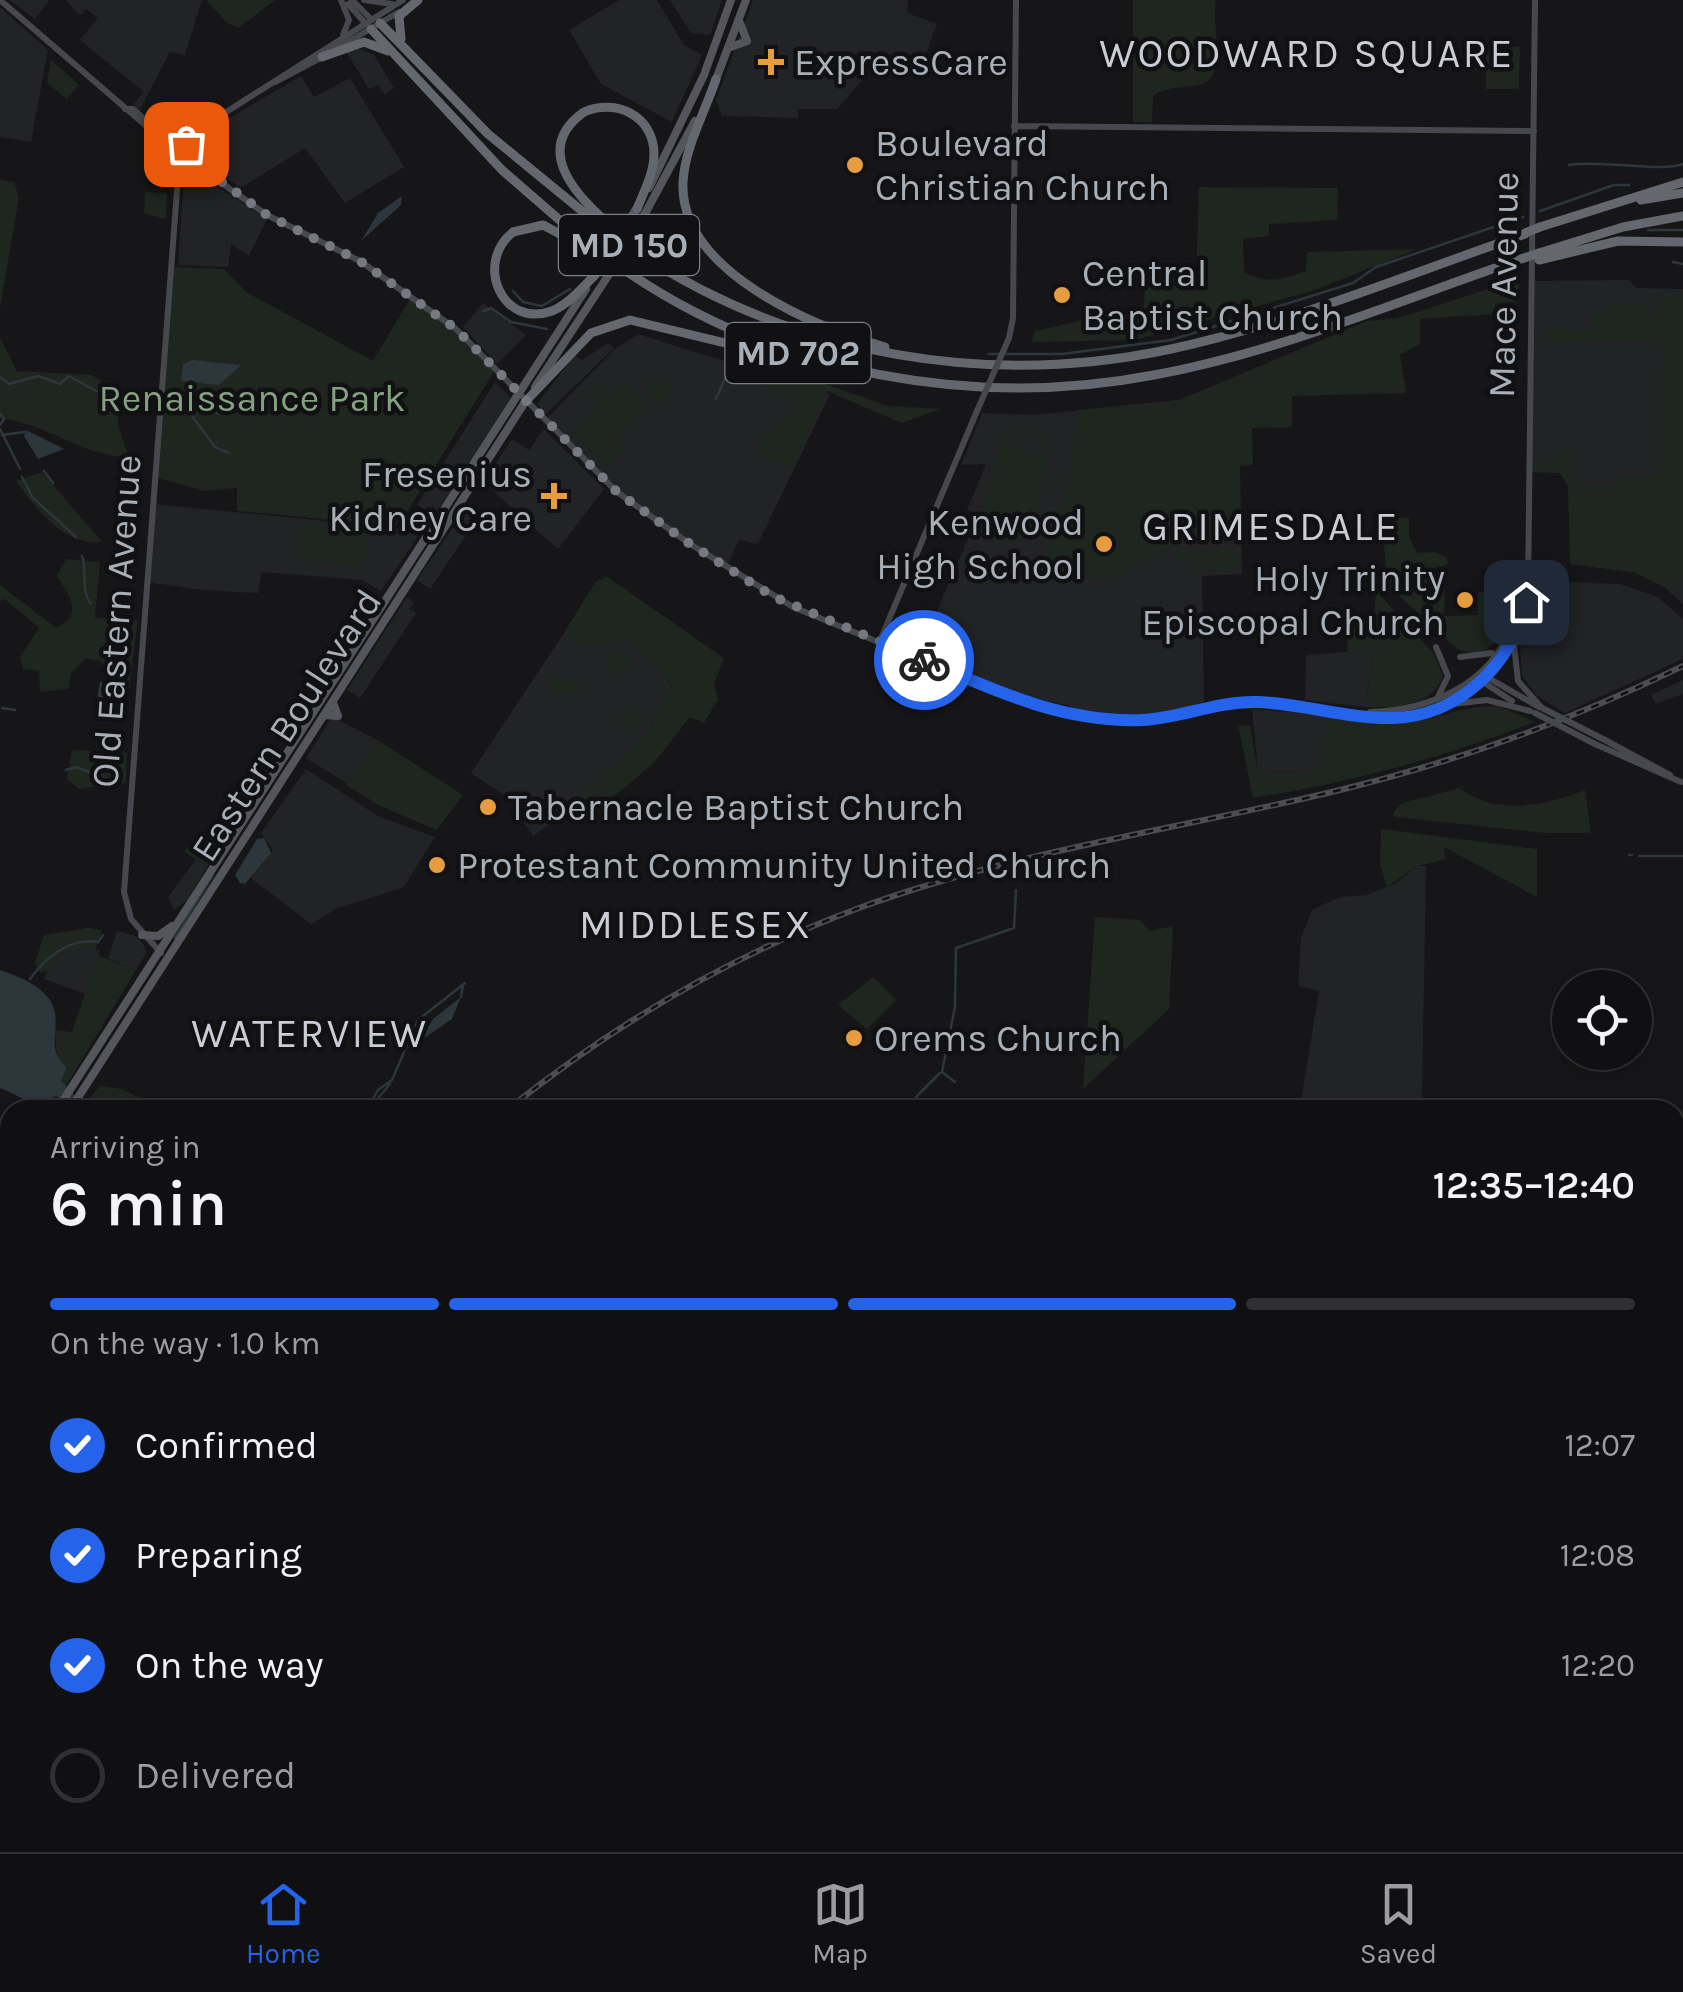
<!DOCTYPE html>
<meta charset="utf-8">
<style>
body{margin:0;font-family:Karla,sans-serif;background:#19191b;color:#f1f3f6;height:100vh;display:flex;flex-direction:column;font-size:38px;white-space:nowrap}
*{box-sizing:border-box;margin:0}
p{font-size:32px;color:#9c9d9f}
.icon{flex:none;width:55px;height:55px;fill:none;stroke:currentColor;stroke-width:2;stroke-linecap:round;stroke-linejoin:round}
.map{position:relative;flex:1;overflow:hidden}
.side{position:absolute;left:0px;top:1100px;width:1685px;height:752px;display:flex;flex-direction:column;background:#101012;border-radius:30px 30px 0 0;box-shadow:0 5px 15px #0003,0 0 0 2px #303032}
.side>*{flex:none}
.tools{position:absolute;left:1552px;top:970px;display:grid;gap:20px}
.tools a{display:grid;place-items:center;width:100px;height:100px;border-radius:50%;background:#101012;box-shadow:0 5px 15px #0003,0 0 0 2px #303032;font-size:50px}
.pin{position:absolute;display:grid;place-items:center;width:85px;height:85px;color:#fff;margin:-42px;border-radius:20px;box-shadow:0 5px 15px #0006}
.courier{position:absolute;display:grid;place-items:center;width:100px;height:100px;margin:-50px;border:8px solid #2563eb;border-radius:50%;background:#fff;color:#222;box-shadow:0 2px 12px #0007}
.headline em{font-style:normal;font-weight:600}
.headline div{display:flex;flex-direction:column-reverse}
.headline{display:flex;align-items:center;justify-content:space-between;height:170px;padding:0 50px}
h1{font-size:65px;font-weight:600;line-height:75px}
.bar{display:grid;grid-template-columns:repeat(4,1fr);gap:15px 10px;align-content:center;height:120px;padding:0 50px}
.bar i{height:12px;border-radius:8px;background:#303032}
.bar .active{background:#2563eb}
.bar p{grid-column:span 4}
ol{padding:0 50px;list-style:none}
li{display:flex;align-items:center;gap:30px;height:110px}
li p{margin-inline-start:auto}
li .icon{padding:10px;border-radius:50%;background:#2563eb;color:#fff;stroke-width:4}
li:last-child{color:#9c9d9f}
li i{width:55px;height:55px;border:5px solid #303032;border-radius:50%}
.menu{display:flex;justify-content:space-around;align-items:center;height:140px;border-top:2px solid #303032;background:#101012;font-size:28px;color:#9c9d9f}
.menu a{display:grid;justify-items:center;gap:5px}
.menu .active{color:#2563eb}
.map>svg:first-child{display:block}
.built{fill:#222325}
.green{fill:#1e261f;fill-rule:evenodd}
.water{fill:#2d363b}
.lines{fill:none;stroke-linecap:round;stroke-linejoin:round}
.stream{stroke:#2d363b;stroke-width:2.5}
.secondary{stroke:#46484d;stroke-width:6}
.primary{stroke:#54565c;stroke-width:8}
.highway{stroke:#64676d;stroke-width:9}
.rail-casing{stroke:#4b4d52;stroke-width:6}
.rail{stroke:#111113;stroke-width:2.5;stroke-dasharray:8;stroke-linecap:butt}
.secondary-bridge{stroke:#46484d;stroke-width:6}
.highway-bridge{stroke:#64676d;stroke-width:9}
.done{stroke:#76797f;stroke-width:10;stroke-dasharray:0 18}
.route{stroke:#2563eb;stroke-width:12}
.poi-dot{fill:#e79d3f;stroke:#111113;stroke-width:4}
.labels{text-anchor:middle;stroke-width:9;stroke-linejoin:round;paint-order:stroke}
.shield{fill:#111113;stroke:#7b8086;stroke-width:2.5}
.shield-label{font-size:35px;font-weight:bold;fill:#a9afb7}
.poi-label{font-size:38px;fill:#a9afb7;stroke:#111113;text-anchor:start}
.street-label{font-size:38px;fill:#a9afb7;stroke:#111113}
.park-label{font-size:38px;fill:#83a181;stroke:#111113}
.neighbourhood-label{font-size:40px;letter-spacing:2.5px;fill:#cacdd3;stroke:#111113}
</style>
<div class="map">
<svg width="1683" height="1852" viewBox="0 0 1683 1852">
<rect width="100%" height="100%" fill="#161618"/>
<path class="built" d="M 9,0 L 49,0 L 35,19 Z
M 66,0 L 202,0 L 185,55 L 170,52 L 139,111 L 133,105 L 144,92 L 80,40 L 98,18 L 86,9 L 80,16 Z
M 619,0 L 657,0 L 684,45 L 702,55 L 672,122 L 601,84 L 569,30 Z
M 670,0 L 722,0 L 710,35 L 691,33 Z
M 753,0 L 908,0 L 907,13 L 937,24 L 921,67 L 886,53 L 837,109 L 798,109 L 798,118 L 722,116 L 716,100 Z
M 0,7 L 48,50 L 31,142 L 0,137 Z
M 356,48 L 374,55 L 394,88 L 385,95 L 378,85 L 369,89 L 347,53 Z
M 301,76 L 314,97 L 350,78 L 404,167 L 345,203 L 305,148 L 240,188 L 192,151 L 195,138 Z
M 193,171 L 267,219 L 249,256 L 231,244 L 228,267 L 178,265 L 184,178 Z
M 1629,280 L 1636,288 L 1683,289 L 1683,604 L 1664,587 L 1633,572 L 1570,564 L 1568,486 L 1560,473 L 1527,472 L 1531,281 Z
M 483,303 L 526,335 L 497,364 L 463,327 Z
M 638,334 L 830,394 L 758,544 L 739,540 L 726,568 L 617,492 L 544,421 L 615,349 Z
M 608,343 L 614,348 L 546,414 L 537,404 L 575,355 L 582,360 Z
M 495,382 L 511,398 L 434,516 L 417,505 Z
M 1179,400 L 1240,466 L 1242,574 L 1202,576 L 1204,704 L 1142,715 L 1070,710 L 1070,706 L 1038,699 L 945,666 L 948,661 L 889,641 L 895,616 L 929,629 L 979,514 L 967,510 L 986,464 L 961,465 L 982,413 L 1034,415 Z
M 544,429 L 604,489 L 558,549 L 483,482 L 512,439 L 529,450 Z
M 470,503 L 481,513 L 430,589 L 417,580 Z
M 153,504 L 397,528 L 409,510 L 427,523 L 381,591 L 362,580 L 262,572 L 258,593 L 203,590 L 146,582 Z
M 1538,581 L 1620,584 L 1658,597 L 1683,619 L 1683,659 L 1565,713 L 1537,696 L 1522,676 L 1520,649 Z
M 407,597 L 414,602 L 409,609 L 416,613 L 360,698 L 347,690 Z
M 582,606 L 659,666 L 672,687 L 647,734 L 566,812 L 533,836 L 507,797 L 471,773 Z
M 1374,650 L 1365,707 L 1305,700 L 1306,655 Z
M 1683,680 L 1683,694 L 1656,704 L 1651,695 Z
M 1252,709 L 1333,716 L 1317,771 L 1258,772 Z
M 332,717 L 379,741 L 348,784 L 306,758 Z
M 306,769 L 378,816 L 435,837 L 404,887 L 336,909 L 311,924 L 251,878 L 273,850 L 261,833 Z
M 196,859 L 207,867 L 187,900 L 174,910 L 168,897 Z
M 1417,866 L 1426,866 L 1422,1102 L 1301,1100 L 1319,991 L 1298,986 L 1301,938 L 1312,910 L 1340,897 L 1366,895 L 1395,884 Z
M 117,931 L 136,936 L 143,944 L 147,952 L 136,970 L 108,959 Z
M 75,946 L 100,951 L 85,994 L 44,979 L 54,957 Z
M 0,1154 L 10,1160 L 10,1186 L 0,1206 Z
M 1683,1315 L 1683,1501 L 1675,1485 L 1675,1332 Z
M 1683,1555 L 1683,1639 L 1675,1659 L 1675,1561 Z
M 1216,1842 L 1230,1852 L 1053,1852 L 1051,1843 Z"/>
<path class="green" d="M 206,0 L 275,0 L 238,28 L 226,22 Z
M 1133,0 L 1216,0 C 1211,27 1229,79 1199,85 C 1182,88 1167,86 1153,96 L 1152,122 L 1133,122 Z
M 1486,46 L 1520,47 L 1519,89 L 1486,89 Z
M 51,60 L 79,85 L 67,99 L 47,83 Z
M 0,180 L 14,182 L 19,198 L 0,308 Z
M 1199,187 L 1338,188 L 1337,220 L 1269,224 L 1269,236 L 1243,239 L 1244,272 C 1268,284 1282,280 1306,271 L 1307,252 L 1418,249 L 1315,290 L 1135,340 L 1032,342 L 1035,331 L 1079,321 L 1134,317 L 1144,305 L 1145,278 L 1196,277 Z
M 145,192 L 167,194 L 166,219 L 144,213 Z
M 171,267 L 224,269 L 246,292 L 373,361 L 411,297 L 449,324 L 495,370 L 398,526 L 237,511 L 237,488 L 204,491 L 155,477 Z
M 1519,279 L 1518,301 L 1495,304 L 1495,314 L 1420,319 L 1420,344 L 1400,355 L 1406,393 L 1292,396 L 1292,427 L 1252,428 L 1253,465 L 1240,466 L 1241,544 L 1170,544 L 1110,582 L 1041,575 L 1070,479 L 1077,410 L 1179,400 L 1367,321 L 1398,318 Z
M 1683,294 L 1683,578 L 1664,587 L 1633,572 L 1570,564 L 1568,486 L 1560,473 L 1532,472 L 1532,468 L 1537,463 L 1557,460 L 1566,446 L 1572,446 L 1571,477 L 1577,483 L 1612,484 L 1619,475 L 1660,476 L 1663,347 L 1648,341 L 1595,341 L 1594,336 L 1593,341 L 1552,343 L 1546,339 L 1546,329 L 1594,331 L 1598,329 L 1593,328 L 1593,312 L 1607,312 L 1608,305 L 1649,305 L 1649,329 L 1642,330 L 1648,332 L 1653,328 L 1657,300 Z
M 0,338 L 17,371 L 92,375 L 108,386 L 117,403 L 118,425 L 129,457 C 82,457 41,420 0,419 Z
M 763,363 L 889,406 L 940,409 L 902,423 L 827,391 L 792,467 L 754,453 L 764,434 L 795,415 L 796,404 L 752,375 L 756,364 Z
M 662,378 L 672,388 L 663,405 L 646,393 L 650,382 Z
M 598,382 L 610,396 L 623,383 L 649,407 L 615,439 L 622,451 L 611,467 L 573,433 L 601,405 L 593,402 L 588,394 Z
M 1021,428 L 1041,435 L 1050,453 L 1029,541 L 1024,537 L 1004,542 L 986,530 L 983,510 L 1000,441 ZM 1025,433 L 1039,440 L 1044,454 L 1004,445 L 1013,436 ZM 1044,456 L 1027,527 L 1011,537 L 997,534 L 987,515 L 1027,524 Z
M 42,472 L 102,542 C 65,547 35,508 16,481 Z
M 1382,518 L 1409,518 L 1409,536 L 1417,553 L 1435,552 L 1447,558 L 1447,565 L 1432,568 L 1432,576 L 1445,578 L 1444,616 L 1478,615 L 1478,592 L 1514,589 C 1512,621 1496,665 1457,649 L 1384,582 L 1379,594 L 1434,654 L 1443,675 C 1435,707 1392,708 1365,707 L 1374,650 L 1347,653 L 1348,626 L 1374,632 L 1376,586 L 1386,574 Z
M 302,526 L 367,533 L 363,568 L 298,561 Z
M 1234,547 L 1235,570 L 1194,571 L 1194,561 L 1177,561 L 1176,548 Z
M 66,559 L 100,562 L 95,618 L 138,620 L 128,697 L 105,675 L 101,661 L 86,658 L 71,673 L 69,689 L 40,692 L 39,671 L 23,669 L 20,657 L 39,628 L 5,599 L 0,601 L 0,585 L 56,628 C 86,614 67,594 57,576 Z
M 606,576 L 724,658 L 714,683 L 718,699 L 704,723 L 690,717 L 653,764 L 589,817 L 579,812 L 580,797 L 647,734 L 672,687 L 659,666 L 626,640 C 603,645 579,655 565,631 L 595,583 Z
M 609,652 L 631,657 L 625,675 L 606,673 Z
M 550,679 L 578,680 L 577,694 L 549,693 Z
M 630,706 L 644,714 L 635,731 L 620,722 L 621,711 Z
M 1498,706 L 1535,722 C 1444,757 1349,783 1253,798 L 1238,725 L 1250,726 L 1258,772 L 1316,771 L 1333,716 C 1357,720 1380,726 1405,723 C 1440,719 1459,706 1498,706 Z
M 379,741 L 463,795 L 437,830 L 380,806 L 346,785 Z
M 72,750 L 127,753 L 126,783 L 79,789 L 67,779 Z
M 1460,788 C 1495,817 1547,805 1585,790 L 1591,833 L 1546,833 L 1395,817 L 1393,813 L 1402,803 Z
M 1381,829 L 1537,849 L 1537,897 L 1444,847 L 1446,859 L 1417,866 L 1387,887 L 1380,865 Z
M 196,835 L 218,849 L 207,867 L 184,852 Z
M 1095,917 L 1140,920 L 1150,931 L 1173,926 L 1169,1009 L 1083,1089 Z
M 88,928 L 102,930 L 95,951 C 73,947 59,950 49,971 L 39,972 L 35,962 L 44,935 Z
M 98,956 L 136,970 L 66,1086 L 61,1084 L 54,1030 L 72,1032 Z
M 873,977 L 896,1000 L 867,1029 L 838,1005 Z
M 100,1086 L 122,1089 L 163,1110 L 127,1110 L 102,1100 L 86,1102 Z
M 0,1621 L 5,1630 L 10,1625 L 10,1834 L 0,1841 Z
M 1424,1842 L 1464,1843 L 1482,1852 L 1419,1852 Z
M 799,1843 L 958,1843 L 962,1852 L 800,1852 Z"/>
<path class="water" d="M 402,196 L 401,205 L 361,241 L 378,213 Z
M 192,360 L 241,365 L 219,385 L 181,381 L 183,364 Z
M 26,430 L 64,449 L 38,459 L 24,436 Z
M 100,681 L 120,698 L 124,708 L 96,706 Z
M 264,838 L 271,853 L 245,884 L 240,883 L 235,875 L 257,839 Z
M 0,970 C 95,1001 31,1040 67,1067 L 61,1081 L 81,1102 L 106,1100 L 127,1110 L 77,1110 L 56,1096 C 29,1110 23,1096 0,1088 Z
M 461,997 L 452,1019 L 420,1041 L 433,1019 Z"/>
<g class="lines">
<path class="stream" d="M 1569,165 C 1598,159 1663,173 1683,164
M 1540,211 L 1614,185 L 1629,185
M 1648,230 L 1683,230
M 1673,262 L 1683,264
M 513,291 L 523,302 L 542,306 L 570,289
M 483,311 L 491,308 L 511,322 L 547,329
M 988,354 L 1062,354 L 1171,340 L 1353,283 L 1376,267 L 1523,217
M 0,377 L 9,384 L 38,376 L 60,384 L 69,376 L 109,398 L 150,409
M 716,399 L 732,363
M 176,409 L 183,397
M 170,410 L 231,414 L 240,405 L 276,390
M 189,412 L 215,447 L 229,453
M 0,413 L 4,419 L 0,425
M 0,429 L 20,469
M 2,435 L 24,432
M 44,471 L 53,483
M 22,477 L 33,498 L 76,537
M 82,556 C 88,573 80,590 91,604
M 2,708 L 15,710
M 66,770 L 76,767 L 112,781
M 1629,855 L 1632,855
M 1639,856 L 1683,856
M 175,938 L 213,875
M 30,979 C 45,958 70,937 98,942 L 103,935
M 461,997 L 463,985
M 408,1040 L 419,1040
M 955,1082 L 942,1072 L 955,1007 L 956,948 L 1014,928 L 1016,890
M 916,1097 L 940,1073
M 370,1108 L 390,1084
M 97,1110 L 97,1109
M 367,1110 L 378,1090 L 392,1080 L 418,1020 L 465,983
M 1675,1201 L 1683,1194
M 10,1667 L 6,1673 L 10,1698
M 26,1842 L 27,1852
M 1213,1842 L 1221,1852
M 0,1843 L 10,1839"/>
<path class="secondary" d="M 0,0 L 173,149 L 267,215 L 360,261 L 456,329 L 617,492 L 690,544 L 793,607 L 1042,709 L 1132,720 L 1247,702 L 1379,718 L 1422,714 L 1458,698 L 1496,666 L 1516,634 L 1528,591 L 1535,0
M 341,0 L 349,20 L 343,35
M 352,0 L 372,20
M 364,0 L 392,4
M 348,4 L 366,24
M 336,49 L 399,12
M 275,82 L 326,55
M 125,109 L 133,109 L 179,150
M 1014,126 L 1534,131
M 166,135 L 193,133
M 178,179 L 187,169 L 201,167
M 1009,338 L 1013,318 L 1016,0
M 879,643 L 977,411
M 1514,645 L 1518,681 L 1542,708
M 1436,647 L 1448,676 L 1437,699
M 1460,657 L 1492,653
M 1485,676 L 1539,707
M 1480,680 L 1512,701
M 1453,704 L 1487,700 L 1530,711
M 1370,712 C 1429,710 1489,686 1512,626 C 1519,609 1519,589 1525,572
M 1605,740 L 1670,775
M 1595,744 L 1681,782
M 161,953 L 131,919 L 124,892 L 180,151 L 201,128 L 403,0
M 1675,1421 L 1683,1417
M 0,1555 L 10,1560
M 0,1575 L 10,1579
M 604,1842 L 609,1852
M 1047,1842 L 1048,1852"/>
<path class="primary" d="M 728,48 L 747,41 L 740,23
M 715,82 L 746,0
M 649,188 L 704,75 L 731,0
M 594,277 L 639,204
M 535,387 L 627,247 L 695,121
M 325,715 L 338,716 L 333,703
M 142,935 L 158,936 L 172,926
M 57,1110 L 586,289
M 70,1110 L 527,399
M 0,1224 L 10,1200
M 0,1248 L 10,1226"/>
<path class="highway" d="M 380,23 L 488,134 L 604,229
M 371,29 L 502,170 L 593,249
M 401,39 L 399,16 L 418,0
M 322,57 L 364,42 L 388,51
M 716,79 C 705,112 685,147 683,182 C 679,272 815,327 885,347
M 1641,200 L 1683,193
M 608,223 C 574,194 533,148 584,112 C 616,98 654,116 654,154 C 654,173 644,191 637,209
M 1540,227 L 1683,182
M 573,241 L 543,225 L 513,232 C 474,263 502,329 552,311 C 569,304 582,288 595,275
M 1539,253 L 1623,227 L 1683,216
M 640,254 C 796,356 990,388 1171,349 C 1291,323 1409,274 1525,234
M 1539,260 L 1618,241 L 1683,242
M 629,273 C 779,375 977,409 1154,375 C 1280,352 1403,299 1524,258
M 525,402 L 591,333 L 630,320 L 828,368
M 1675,1682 L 1683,1680
M 1675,1700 L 1683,1703
M 1675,1720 L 1683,1729"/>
<g class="rail-casing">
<path id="rail" d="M 507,1110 C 613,1025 732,955 859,908 C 1012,852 1178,829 1336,791 C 1456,762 1572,720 1683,666
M 0,1546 L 10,1538"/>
</g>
<use href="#rail" class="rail"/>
<path class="secondary-bridge" d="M 977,411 L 1009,338
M 1544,709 L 1605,740
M 1535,713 L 1595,744"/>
<path class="highway-bridge" d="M 608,223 L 643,251
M 604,229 L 626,244
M 1525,233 L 1540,227
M 593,249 L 629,273
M 1524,258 L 1539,253"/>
</g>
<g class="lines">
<path class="done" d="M 186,144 L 188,139 L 180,151 L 267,215 L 360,261 L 456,329 L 617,492 L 690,544 L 774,597 L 924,660"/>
<path class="route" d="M 924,660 C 996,691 1063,723 1143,720 C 1181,718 1217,701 1256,702 C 1301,703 1347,719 1392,718 C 1458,717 1513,664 1526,602"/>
</g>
<g class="poi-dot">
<path d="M766 47h10v10h10v10h-10v10h-10v-10h-10v-10h10z"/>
<circle cx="855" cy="165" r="10"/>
<circle cx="1062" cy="295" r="10"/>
<path d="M549 481h10v10h10v10h-10v10h-10v-10h-10v-10h10z"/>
<circle cx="1104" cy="544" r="10"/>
<circle cx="1465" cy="600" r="10"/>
<circle cx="488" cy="807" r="10"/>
<circle cx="437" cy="865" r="10"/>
<circle cx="854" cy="1038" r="10"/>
</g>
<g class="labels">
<g class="shield">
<rect x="559" y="215" width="140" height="60" rx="8"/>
<rect x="725.5" y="323" width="145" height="60" rx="8"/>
</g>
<g class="shield-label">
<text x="629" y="257">MD 150</text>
<text x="798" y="365">MD 702</text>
</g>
<g class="poi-label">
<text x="794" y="75">ExpressCare</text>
<text x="875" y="156">Boulevard<tspan x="875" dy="44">Christian Church</tspan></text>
<text x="1082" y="286">Central<tspan x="1082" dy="44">Baptist Church</tspan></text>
<text x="532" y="487" text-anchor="end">Fresenius<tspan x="532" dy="44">Kidney Care</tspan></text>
<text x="1084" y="535" text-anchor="end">Kenwood<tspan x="1084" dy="44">High School</tspan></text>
<text x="1445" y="591" text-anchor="end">Holy Trinity<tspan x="1445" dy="44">Episcopal Church</tspan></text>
<text x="508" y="820">Tabernacle Baptist Church</text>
<text x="457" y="878">Protestant Community United Church</text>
<text x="874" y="1051">Orems Church</text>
</g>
<g class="street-label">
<text transform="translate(1503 285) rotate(-89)" y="13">Mace Avenue</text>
<text transform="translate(116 621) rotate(-86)" y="13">Old Eastern Avenue</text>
<text transform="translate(286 725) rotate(-57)" y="13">Eastern Boulevard</text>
</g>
<g class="park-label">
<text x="252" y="411">Renaissance Park</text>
</g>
<g class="neighbourhood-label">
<text x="1307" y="67">WOODWARD SQUARE</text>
<text x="1271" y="540">GRIMESDALE</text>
<text x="696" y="938">MIDDLESEX</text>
<text x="310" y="1047">WATERVIEW</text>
</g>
</g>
</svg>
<div class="tools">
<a><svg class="icon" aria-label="locate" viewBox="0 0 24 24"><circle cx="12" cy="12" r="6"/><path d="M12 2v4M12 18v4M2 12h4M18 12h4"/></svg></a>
</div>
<div class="pin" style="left:186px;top:144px;background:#ea580c"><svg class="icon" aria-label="bag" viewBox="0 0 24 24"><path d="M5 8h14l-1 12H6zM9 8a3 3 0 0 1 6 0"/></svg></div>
<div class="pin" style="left:1526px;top:602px;background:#1f2937"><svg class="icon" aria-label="home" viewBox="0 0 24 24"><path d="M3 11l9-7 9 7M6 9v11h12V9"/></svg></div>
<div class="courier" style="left:924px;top:660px"><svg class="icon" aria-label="bike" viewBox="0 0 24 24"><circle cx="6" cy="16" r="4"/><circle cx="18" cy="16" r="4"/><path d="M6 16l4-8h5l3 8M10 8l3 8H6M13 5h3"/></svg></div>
<section class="side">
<div class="headline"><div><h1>6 min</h1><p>Arriving in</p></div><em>12:35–12:40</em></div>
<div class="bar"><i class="active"></i><i class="active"></i><i class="active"></i><i></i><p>On the way · 1.0 km</p></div>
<ol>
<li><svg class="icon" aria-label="check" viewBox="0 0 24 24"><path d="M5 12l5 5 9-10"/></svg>Confirmed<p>12:07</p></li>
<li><svg class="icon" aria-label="check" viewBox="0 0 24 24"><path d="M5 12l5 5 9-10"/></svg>Preparing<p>12:08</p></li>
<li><svg class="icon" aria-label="check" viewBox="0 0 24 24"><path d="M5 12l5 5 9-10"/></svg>On the way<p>12:20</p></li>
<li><i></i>Delivered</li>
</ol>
</section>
</div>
<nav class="menu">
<a class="active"><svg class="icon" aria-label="home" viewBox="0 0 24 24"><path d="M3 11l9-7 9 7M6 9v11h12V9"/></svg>Home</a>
<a><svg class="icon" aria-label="map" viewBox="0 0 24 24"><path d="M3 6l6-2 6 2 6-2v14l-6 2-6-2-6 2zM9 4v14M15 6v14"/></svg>Map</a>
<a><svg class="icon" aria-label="saved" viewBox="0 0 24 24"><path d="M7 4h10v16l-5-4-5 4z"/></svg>Saved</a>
</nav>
